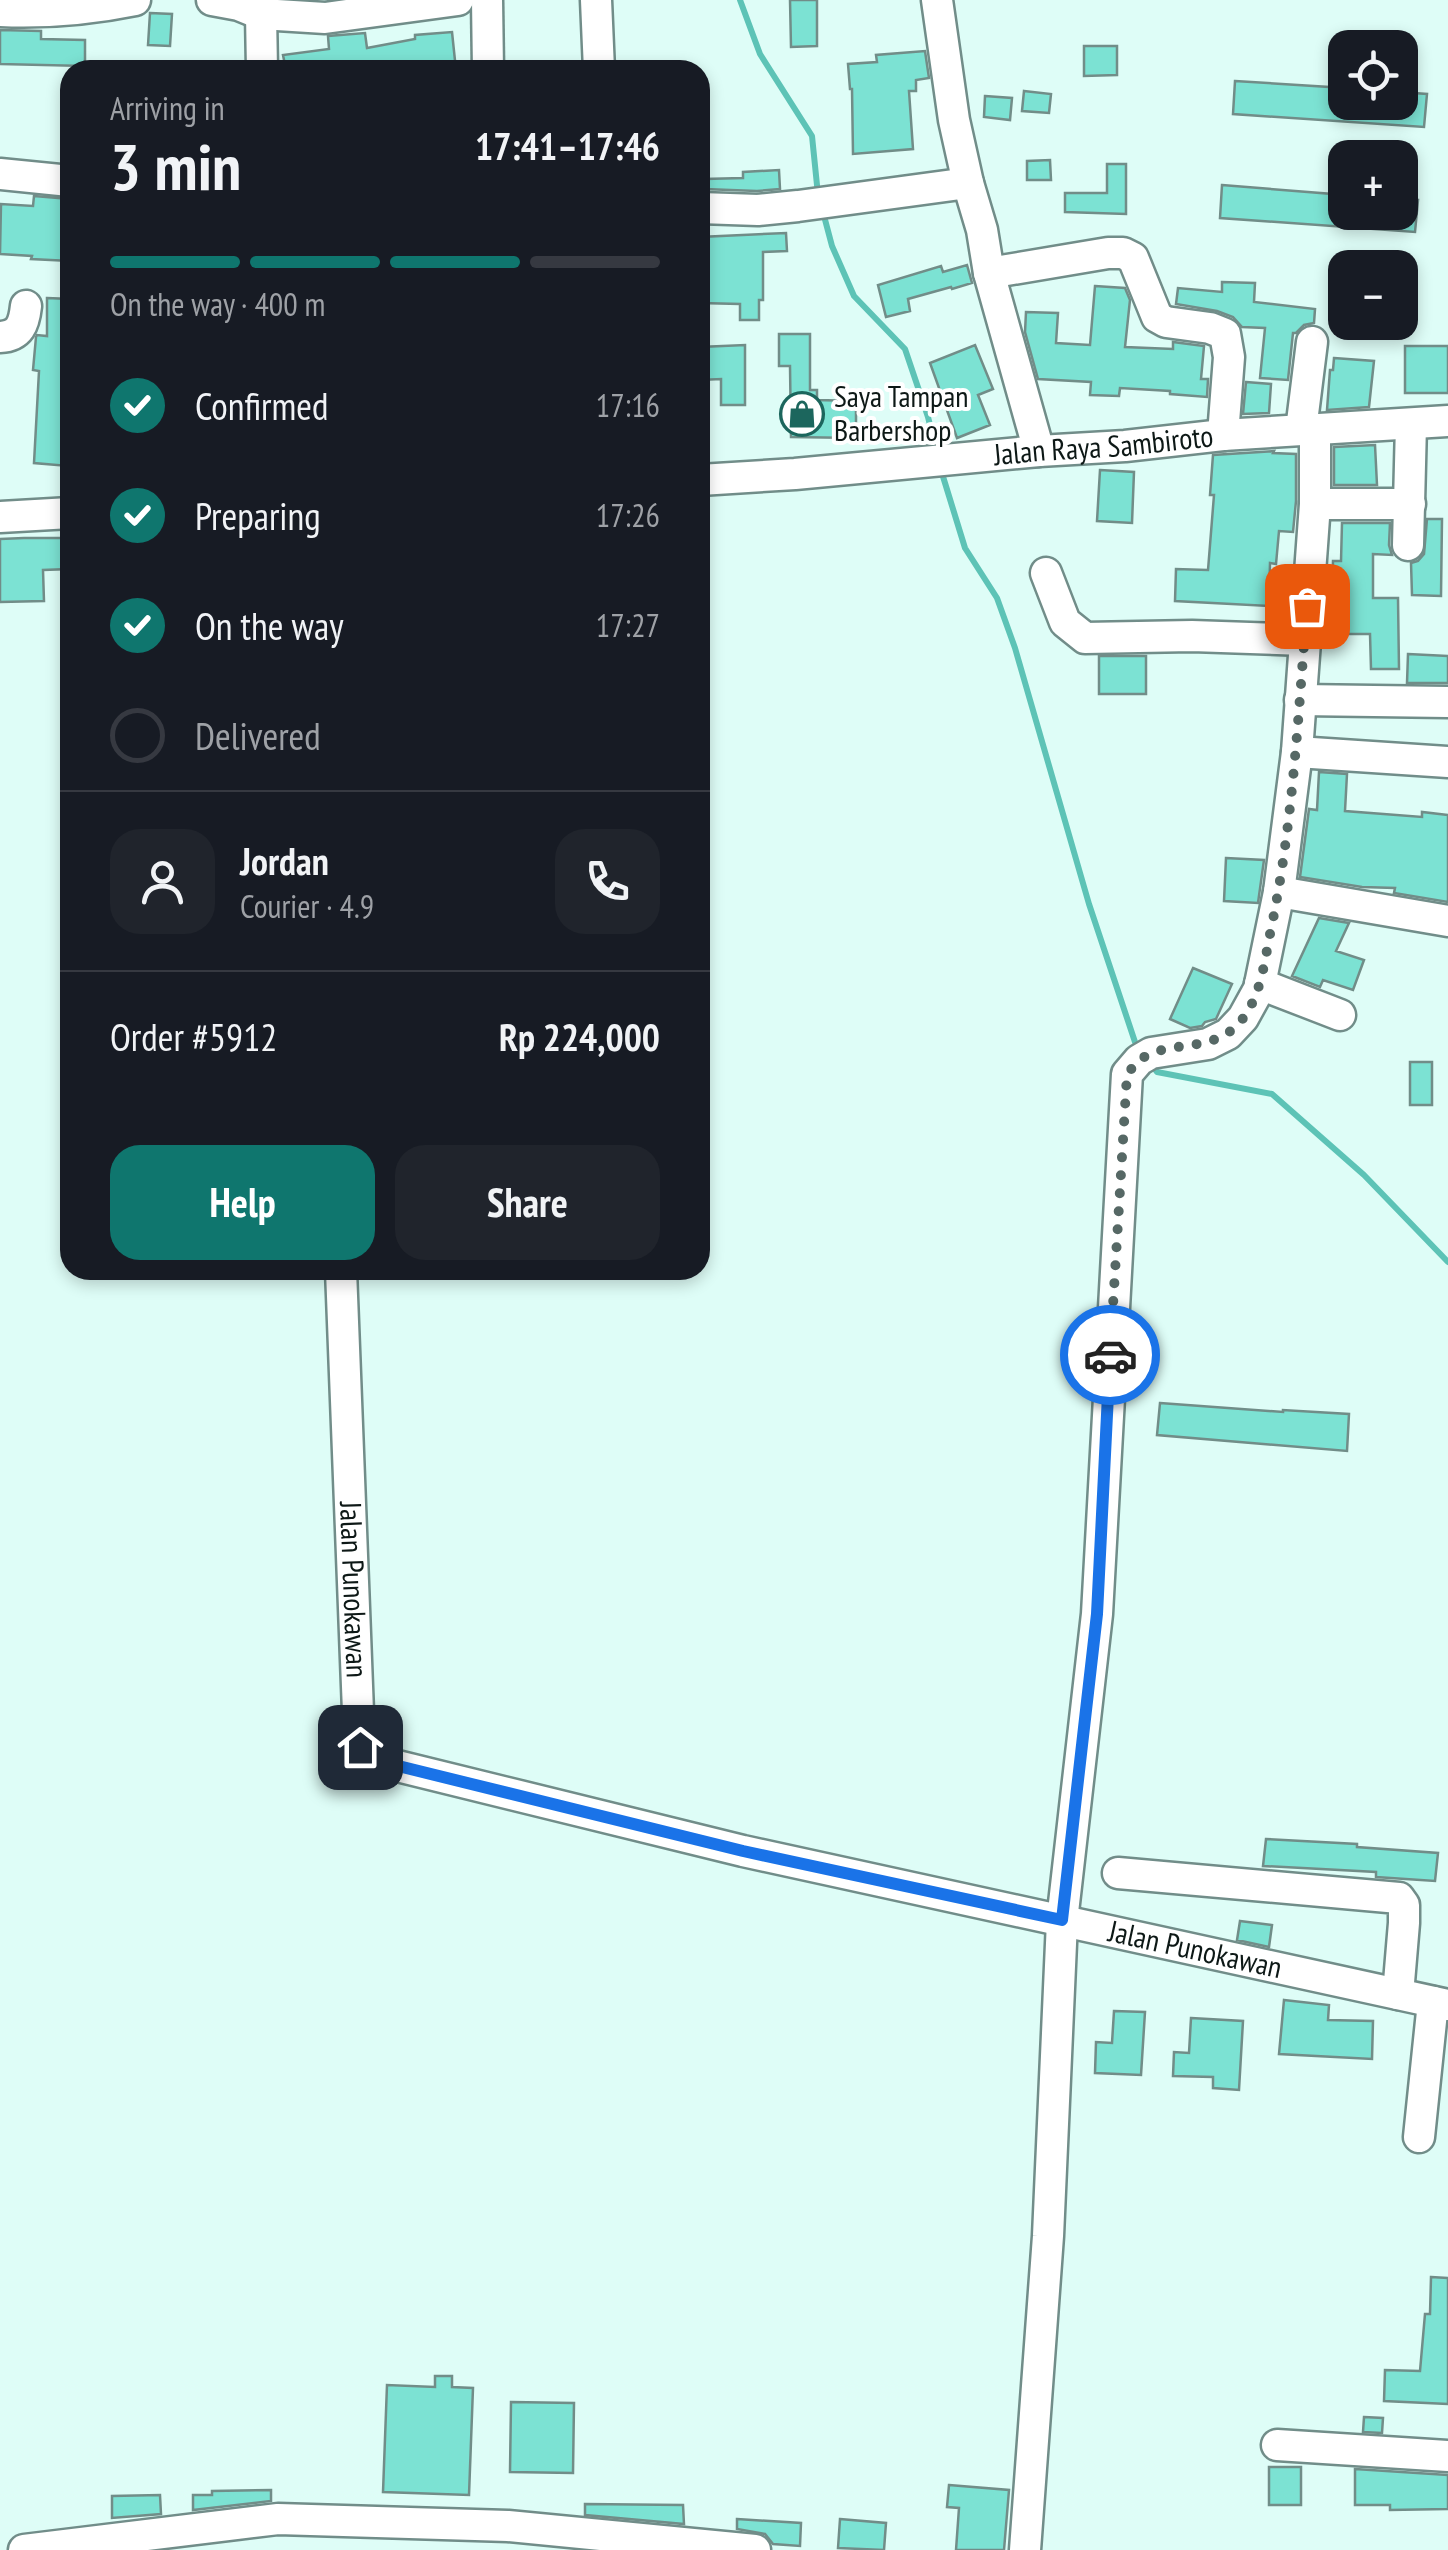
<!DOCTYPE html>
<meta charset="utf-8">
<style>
body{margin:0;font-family:"PT Sans Narrow",sans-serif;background:#20242c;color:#f1f3f6;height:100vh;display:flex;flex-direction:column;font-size:38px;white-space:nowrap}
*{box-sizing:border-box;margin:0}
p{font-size:32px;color:#9ea1a6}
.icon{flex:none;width:55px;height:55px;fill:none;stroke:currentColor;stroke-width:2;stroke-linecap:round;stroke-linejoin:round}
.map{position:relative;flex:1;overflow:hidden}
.details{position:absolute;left:60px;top:60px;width:650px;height:1220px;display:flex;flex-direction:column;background:#171b24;border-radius:30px;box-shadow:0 5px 15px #0003}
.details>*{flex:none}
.tools{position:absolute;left:1328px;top:30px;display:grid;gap:20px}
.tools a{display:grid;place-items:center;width:90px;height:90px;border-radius:20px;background:#171b24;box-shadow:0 5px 15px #0003;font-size:50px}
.pin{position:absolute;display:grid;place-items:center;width:85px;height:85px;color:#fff;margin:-42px;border-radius:20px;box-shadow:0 5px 15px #0006}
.courier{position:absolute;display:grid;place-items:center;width:100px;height:100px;margin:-50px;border:8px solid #1a73e8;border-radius:50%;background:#fff;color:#222;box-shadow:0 2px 12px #0007}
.head em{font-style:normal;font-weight:600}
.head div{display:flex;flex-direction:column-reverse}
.head{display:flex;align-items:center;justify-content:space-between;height:170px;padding:0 50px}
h1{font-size:65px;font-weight:600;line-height:75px}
.bar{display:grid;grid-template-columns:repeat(4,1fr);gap:15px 10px;align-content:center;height:120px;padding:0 50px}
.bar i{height:12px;border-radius:8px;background:#363941}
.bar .selected{background:#0f766e}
.bar p{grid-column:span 4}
.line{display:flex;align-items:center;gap:25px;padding:0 50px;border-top:2px solid #363941}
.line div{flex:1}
.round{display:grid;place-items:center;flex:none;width:105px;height:105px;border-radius:30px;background:#20242c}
ol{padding:0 50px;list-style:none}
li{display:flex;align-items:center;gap:30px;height:110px}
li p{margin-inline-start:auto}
li .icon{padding:10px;border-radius:50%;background:#0f766e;color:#fff;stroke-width:4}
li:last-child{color:#9ea1a6}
li i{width:55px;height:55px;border:5px solid #363941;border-radius:50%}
.cta{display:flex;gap:20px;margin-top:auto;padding:20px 50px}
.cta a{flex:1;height:115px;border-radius:30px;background:#0f766e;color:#fff;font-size:40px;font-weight:600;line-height:115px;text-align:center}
.cta a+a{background:#20242c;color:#f1f3f6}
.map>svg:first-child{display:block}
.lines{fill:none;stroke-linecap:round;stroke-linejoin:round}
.stream{stroke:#5dc3b6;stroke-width:6}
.building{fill:#7ce2d3;stroke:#718d88;stroke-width:2.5}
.minor-casing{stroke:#718d89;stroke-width:35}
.minor{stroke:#fff;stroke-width:30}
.done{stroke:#566865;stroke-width:10;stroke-dasharray:0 18}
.route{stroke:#1a73e8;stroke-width:12}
.labels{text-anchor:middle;stroke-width:8;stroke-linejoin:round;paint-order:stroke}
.poi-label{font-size:30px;fill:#0d1816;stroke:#fff;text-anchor:start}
.street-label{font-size:30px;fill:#0d1816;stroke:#fff}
</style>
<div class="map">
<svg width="1448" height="2550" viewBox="0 0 1448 2550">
<rect width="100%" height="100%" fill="#defdf7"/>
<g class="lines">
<path class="stream" d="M 740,0 L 760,54 L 812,136 L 818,195
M 823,212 L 832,246 L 854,296 L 905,349 L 928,417 L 937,453
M 941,470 L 965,548 L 997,598 L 1015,648 L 1089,904 L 1135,1042 L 1142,1051
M 1152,1065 L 1157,1072 L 1272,1094 L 1364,1175 L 1448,1262"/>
</g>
<path class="building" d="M 790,0 L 817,0 L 817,46 L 791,47 Z
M 150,13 L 172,14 L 170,46 L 148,45 Z
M 0,30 L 41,31 L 41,39 L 85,40 L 85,66 L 0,64 Z
M 452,32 L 456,70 L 286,70 L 283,55 L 329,49 L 328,36 L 365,33 L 367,48 L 415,39 L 415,35 Z
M 1084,46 L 1117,46 L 1117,75 L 1084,76 Z
M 925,51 L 929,78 L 916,80 L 916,91 L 909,91 L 913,149 L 853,154 L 852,89 L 850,89 L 848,64 L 877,62 L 876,55 Z
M 1235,81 L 1345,88 L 1345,102 L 1400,102 L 1400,92 L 1427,94 L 1424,127 L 1233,114 Z
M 1024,91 L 1051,94 L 1049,113 L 1022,111 Z
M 985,96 L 1012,98 L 1010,120 L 984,117 Z
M 1050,160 L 1051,180 L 1027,180 L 1027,161 Z
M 1107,164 L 1126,164 L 1126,214 L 1065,212 L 1065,193 L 1107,193 Z
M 779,170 L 780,189 L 757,191 L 704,189 L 704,179 L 743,178 L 743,172 Z
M 1222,185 L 1345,195 L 1345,212 L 1400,212 L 1400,199 L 1418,200 L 1415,232 L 1220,218 Z
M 34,196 L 70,199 L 70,261 L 31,259 L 32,256 L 0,254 L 1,204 L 33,206 Z
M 786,233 L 787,251 L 763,252 L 763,300 L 759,300 L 759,320 L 740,320 L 740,304 L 700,303 L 700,237 Z
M 967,265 L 972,283 L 952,289 L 951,287 L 908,299 L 910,311 L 886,317 L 878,285 L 941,266 L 943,272 Z
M 1222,282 L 1255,283 L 1254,302 L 1315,309 L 1314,323 L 1304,325 L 1296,333 L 1293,333 L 1288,380 L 1260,378 L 1265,328 L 1242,327 L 1233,317 L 1217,311 L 1176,304 L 1178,288 L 1222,292 Z
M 1095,286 L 1125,288 L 1130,300 L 1125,347 L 1173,349 L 1173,342 L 1204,346 L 1201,379 L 1208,379 L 1207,397 L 1170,394 L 1170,391 L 1120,388 L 1119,396 L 1090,395 L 1091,382 L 1038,379 L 1025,332 L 1026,312 L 1058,313 L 1056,343 L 1090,345 Z
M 47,298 L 70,299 L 68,466 L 34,463 L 39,371 L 33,370 L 36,337 L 37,335 L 47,336 Z
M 779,334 L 810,334 L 810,390 L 817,390 L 817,400 L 856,401 L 856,438 L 791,437 L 790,366 L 779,366 Z
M 745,345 L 745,405 L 721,405 L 721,379 L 700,380 L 700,347 Z
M 975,345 L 993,389 L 978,395 L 990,425 L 957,438 L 930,363 Z
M 1405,346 L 1448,346 L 1448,393 L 1405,393 Z
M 1334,358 L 1374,361 L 1369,407 L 1327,410 L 1330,370 L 1333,370 Z
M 1246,382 L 1271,384 L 1269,413 L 1243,414 Z
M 1375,445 L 1377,485 L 1334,485 L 1334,447 Z
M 1274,451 L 1273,453 L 1296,454 L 1296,501 L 1293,532 L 1279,531 L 1276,564 L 1270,563 L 1269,606 L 1175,601 L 1176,569 L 1208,570 L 1214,495 L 1210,495 L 1213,455 Z
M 1100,470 L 1134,472 L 1132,523 L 1097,521 Z
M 1427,519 L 1442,519 L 1441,596 L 1412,595 L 1411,563 L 1418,561 L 1424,554 Z
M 1342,523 L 1390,523 L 1389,545 L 1392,555 L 1373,554 L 1373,598 L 1398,598 L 1399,669 L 1371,669 L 1370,634 L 1325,634 L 1327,598 L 1332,598 L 1333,561 L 1341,561 Z
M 24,538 L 70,538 L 70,569 L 43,570 L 44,601 L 0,602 L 0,539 Z
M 1408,654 L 1448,656 L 1448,683 L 1407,683 Z
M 1099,656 L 1146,656 L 1146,694 L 1099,694 Z
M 1319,772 L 1347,774 L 1345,811 L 1422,817 L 1422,812 L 1448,815 L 1448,902 L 1394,893 L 1395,888 L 1362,887 L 1300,877 L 1309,809 L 1317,810 Z
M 1226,858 L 1264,860 L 1258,903 L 1224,901 Z
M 1319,918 L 1349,923 L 1336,951 L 1364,960 L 1353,990 L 1323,980 L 1320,987 L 1292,976 Z
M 1193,968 L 1232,984 L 1216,1019 L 1205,1022 L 1202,1026 L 1190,1028 L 1170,1019 Z
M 1410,1062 L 1432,1062 L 1432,1105 L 1410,1105 Z
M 1160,1403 L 1283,1412 L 1283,1410 L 1349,1414 L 1347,1451 L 1157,1435 Z
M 1266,1839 L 1357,1844 L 1357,1847 L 1438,1853 L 1435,1881 L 1376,1877 L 1376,1872 L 1263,1866 Z
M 1240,1921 L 1272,1925 L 1269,1947 L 1237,1940 Z
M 1284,2000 L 1329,2005 L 1328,2020 L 1373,2021 L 1372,2059 L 1279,2054 Z
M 1114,2011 L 1145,2012 L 1141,2075 L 1095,2073 L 1096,2042 L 1112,2043 Z
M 1191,2018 L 1243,2021 L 1239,2090 L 1213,2088 L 1213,2077 L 1173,2076 L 1174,2052 L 1189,2053 Z
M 1431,2277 L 1448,2278 L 1448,2404 L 1384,2401 L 1385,2370 L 1420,2371 L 1425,2314 L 1430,2314 Z
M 435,2376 L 452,2376 L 452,2387 L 473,2388 L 469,2495 L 383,2492 L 387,2385 L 435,2387 Z
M 511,2402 L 574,2403 L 573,2473 L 510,2472 Z
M 1364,2417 L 1383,2418 L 1382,2433 L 1363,2432 Z
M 1269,2467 L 1301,2467 L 1301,2505 L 1269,2505 Z
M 1355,2469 L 1448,2475 L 1448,2509 L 1390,2510 L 1390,2505 L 1355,2505 Z
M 949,2485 L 1009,2490 L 1004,2550 L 956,2550 L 959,2508 L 947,2507 Z
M 271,2490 L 271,2501 L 193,2510 L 193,2495 L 212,2495 L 212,2491 Z
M 160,2495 L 161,2514 L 112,2518 L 112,2496 Z
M 585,2504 L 683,2505 L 684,2524 L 585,2515 Z
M 737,2519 L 801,2523 L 800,2546 L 773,2544 L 765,2534 L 737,2529 Z
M 840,2519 L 886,2523 L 884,2550 L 838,2548 Z"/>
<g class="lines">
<g class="minor-casing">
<g id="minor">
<path d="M 212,0 L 239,5 L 261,14 L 325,18 L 458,0"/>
<path d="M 487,0 L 488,70"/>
<path d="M 596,0 L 599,70"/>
<path d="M 937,0 L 954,120 L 968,183 L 982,230 L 989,273 L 1039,451"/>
<path d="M 0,11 C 45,13 91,9 135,0"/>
<path d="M 261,14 L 262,70"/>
<path d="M 0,174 L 70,181"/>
<path d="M 700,208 L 758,210 L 798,206 L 968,183"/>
<path d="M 989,273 L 1108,253 L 1123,253 L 1133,258 L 1157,317 L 1166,322 L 1210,328 L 1225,334 L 1229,357 L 1223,435"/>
<path d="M 0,337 C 20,336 24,324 26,306"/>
<path d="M 1301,430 L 1312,342"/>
<path id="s1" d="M 700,480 L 795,474 L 1039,451 L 1125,446 L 1223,435 L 1448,421"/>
<path d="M 1315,504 L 1410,504"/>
<path d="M 0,517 L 70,513"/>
<path d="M 1408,545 L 1411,424"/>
<path d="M 1046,573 L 1065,622 L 1085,638 L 1192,636 L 1304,640"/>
<path d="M 1300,700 L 1448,702"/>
<path d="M 1297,752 L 1448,762"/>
<path d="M 1279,892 L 1448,921"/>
<path d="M 1260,984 L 1340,1015"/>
<path id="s2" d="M 341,1270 L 359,1738 L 361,1747 L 369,1759 L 743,1851 L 1448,2005"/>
<path d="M 1118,1873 L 1399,1898 L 1404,1905 L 1404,1923 L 1398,1994"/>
<path d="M 1419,2137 L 1433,2002"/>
<path d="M 1277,2445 L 1448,2456"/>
<path d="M 24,2550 L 278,2519 L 508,2526 L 755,2550"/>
<path d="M 1025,2550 L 1048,2236 L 1062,1921 L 1097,1614 L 1127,1074 L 1139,1060 L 1151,1053 L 1208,1044 L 1228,1034 L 1243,1018 L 1259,989 L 1279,892 L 1297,752 L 1315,504 L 1315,430"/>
</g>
</g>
<use href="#minor" class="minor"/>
</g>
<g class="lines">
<path class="done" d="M 1110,1355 L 1127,1074 C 1134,1066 1140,1058 1150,1054 C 1182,1041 1216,1051 1241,1021 C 1261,996 1264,964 1270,934 C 1293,826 1298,716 1307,606"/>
<path class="route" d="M 360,1747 L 370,1759 L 743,1851 L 1062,1920 L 1097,1614 L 1110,1355"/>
</g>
<defs>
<g id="shop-ring" transform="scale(2.25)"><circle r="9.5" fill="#fff" stroke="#1c665d" stroke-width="1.5"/><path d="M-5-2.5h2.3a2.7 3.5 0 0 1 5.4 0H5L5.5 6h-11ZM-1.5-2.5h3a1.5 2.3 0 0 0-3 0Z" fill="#1c665d"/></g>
</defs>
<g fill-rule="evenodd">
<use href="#shop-ring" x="802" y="414"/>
</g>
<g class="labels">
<g class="poi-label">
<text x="834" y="407">Saya Tampan<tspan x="834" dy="34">Barbershop</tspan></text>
</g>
<g class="street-label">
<text dy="10" stroke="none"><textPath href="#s1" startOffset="405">Jalan Raya Sambiroto</textPath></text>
<text dy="10" stroke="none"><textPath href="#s2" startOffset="320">Jalan Punokawan</textPath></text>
<text dy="10" stroke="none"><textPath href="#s2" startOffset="1340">Jalan Punokawan</textPath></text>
</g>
</g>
</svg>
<div class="tools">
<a><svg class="icon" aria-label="locate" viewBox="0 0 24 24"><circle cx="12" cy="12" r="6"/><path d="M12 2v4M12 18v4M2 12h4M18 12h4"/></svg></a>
<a>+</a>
<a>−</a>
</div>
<div class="pin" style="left:1307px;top:606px;background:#ea580c"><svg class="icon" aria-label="bag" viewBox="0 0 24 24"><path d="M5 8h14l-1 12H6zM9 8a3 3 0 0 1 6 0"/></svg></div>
<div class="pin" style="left:360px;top:1747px;background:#1f2937"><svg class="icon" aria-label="home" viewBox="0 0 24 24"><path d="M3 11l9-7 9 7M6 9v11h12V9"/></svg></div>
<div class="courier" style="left:1110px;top:1355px"><svg class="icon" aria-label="car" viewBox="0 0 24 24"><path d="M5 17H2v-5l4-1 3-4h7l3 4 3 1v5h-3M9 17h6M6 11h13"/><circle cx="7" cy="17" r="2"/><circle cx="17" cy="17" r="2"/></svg></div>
<section class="details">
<div class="head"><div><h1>3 min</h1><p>Arriving in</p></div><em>17:41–17:46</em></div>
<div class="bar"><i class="selected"></i><i class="selected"></i><i class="selected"></i><i></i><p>On the way · 400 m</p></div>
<ol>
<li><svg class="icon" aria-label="check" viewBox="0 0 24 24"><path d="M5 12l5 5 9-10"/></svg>Confirmed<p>17:16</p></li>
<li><svg class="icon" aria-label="check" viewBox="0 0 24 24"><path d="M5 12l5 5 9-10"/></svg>Preparing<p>17:26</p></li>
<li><svg class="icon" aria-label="check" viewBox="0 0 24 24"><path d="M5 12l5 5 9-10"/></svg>On the way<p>17:27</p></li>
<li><i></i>Delivered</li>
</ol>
<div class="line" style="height:180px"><a class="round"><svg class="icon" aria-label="person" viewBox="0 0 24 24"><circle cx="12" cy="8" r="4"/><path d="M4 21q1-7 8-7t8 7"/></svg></a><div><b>Jordan</b><p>Courier · 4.9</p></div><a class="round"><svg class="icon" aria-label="phone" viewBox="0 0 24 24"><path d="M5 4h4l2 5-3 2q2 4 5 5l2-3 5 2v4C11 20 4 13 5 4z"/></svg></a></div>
<div class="line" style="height:130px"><div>Order #5912</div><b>Rp 224,000</b></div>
<div class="cta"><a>Help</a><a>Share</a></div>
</section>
</div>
